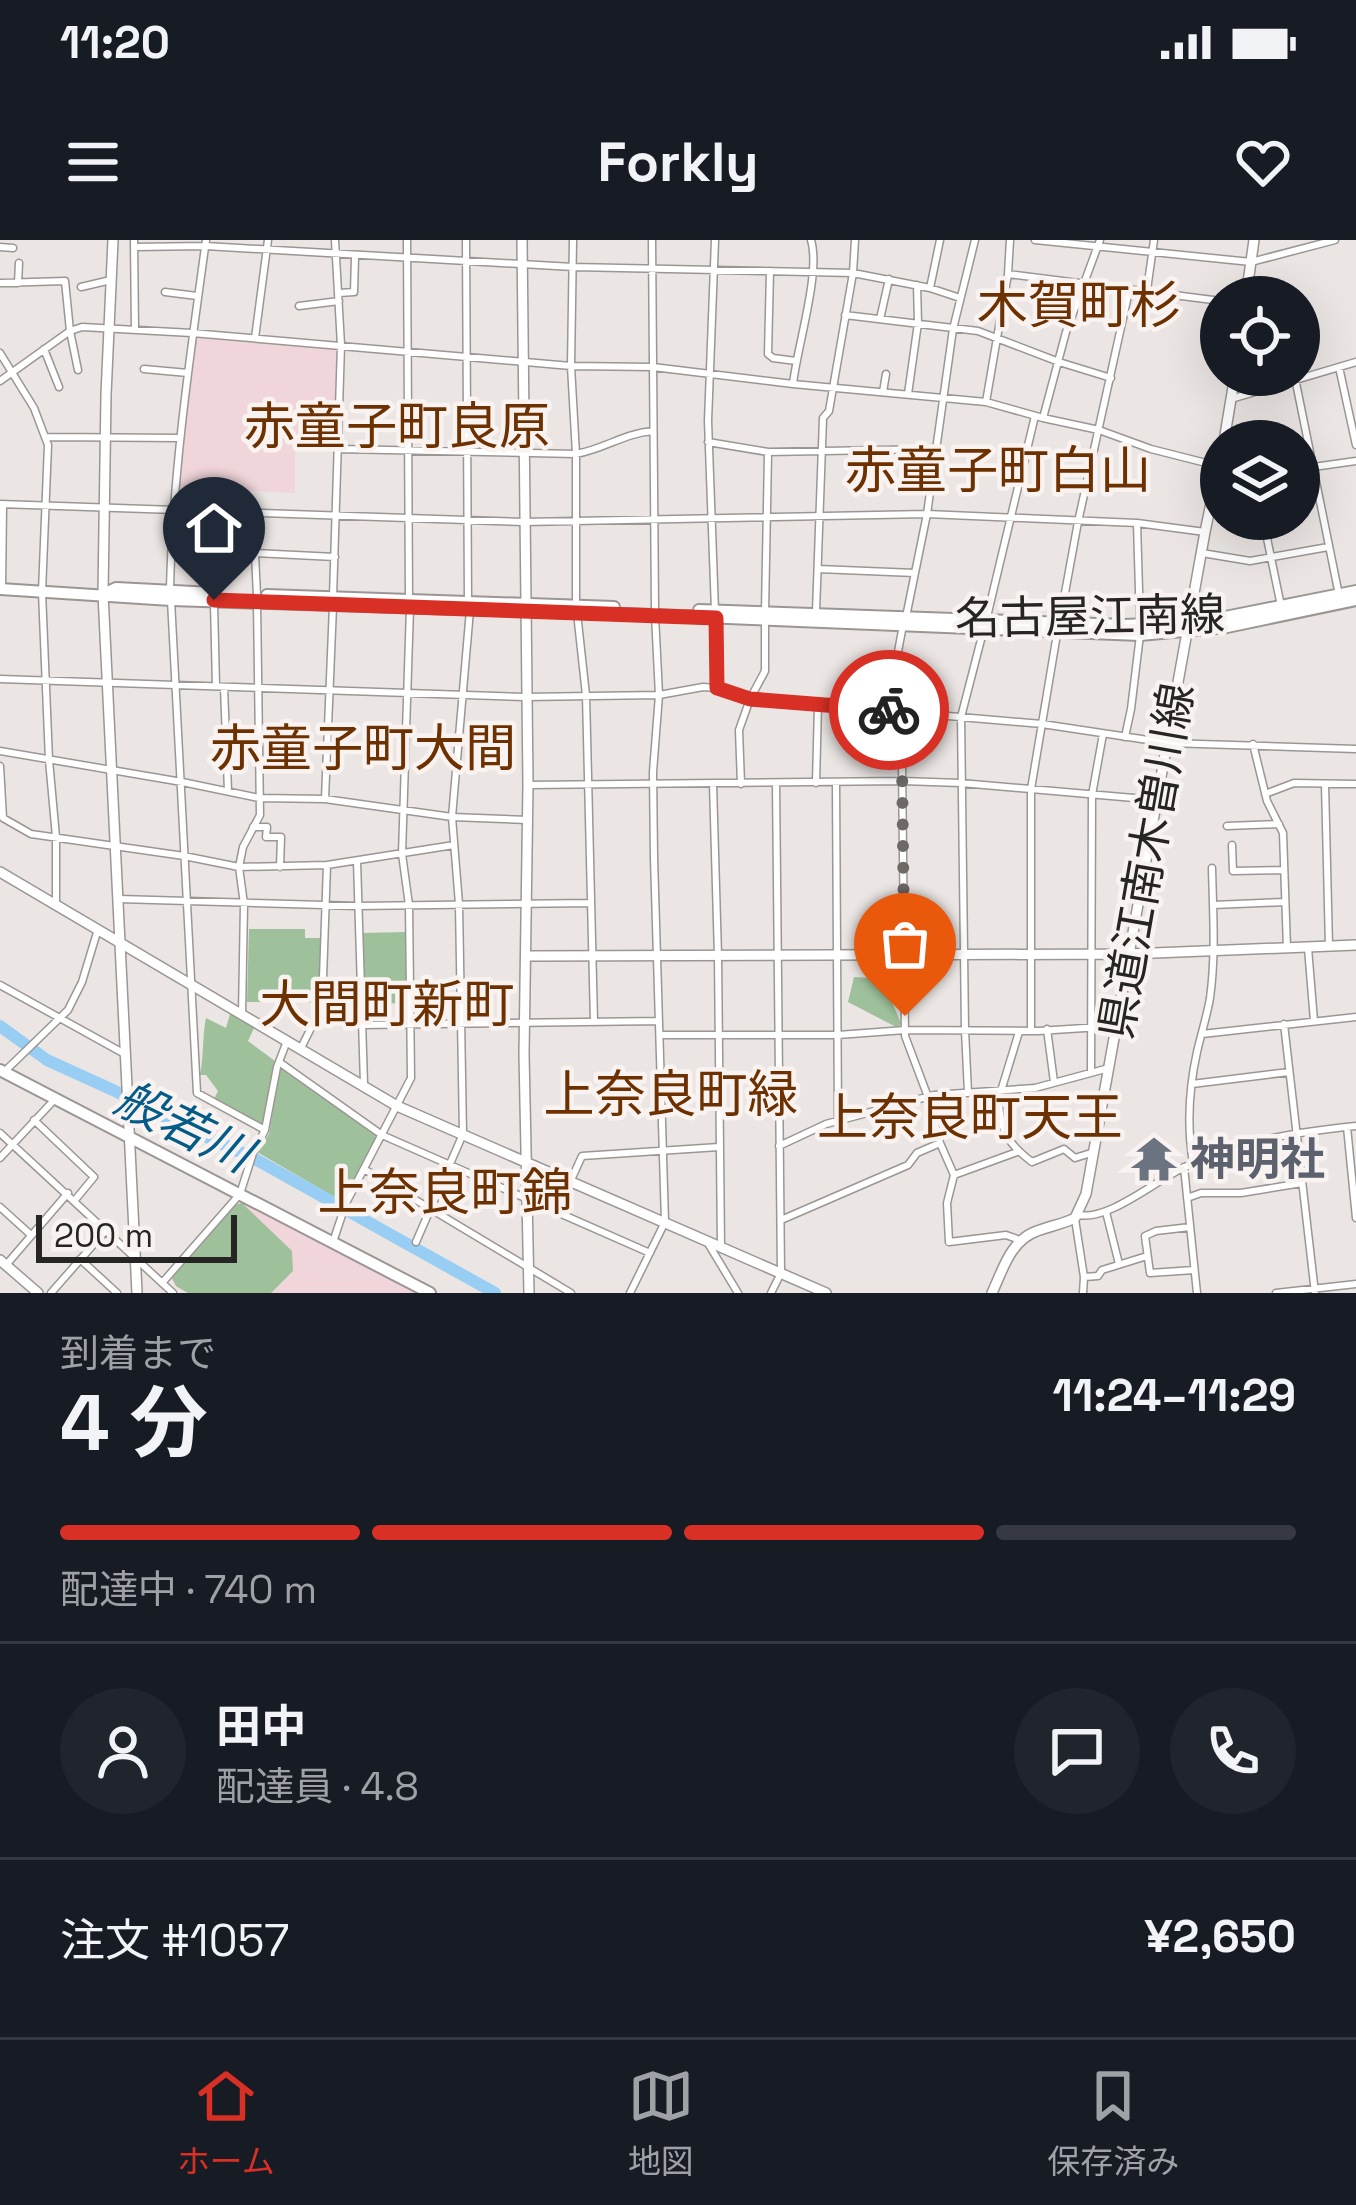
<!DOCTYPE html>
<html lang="ja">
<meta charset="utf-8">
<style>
body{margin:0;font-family:"Space Grotesk","Noto Sans JP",sans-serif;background:#20242c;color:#f1f3f6;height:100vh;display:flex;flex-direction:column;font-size:45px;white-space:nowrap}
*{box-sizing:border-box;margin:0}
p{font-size:39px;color:#9ea1a6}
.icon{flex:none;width:66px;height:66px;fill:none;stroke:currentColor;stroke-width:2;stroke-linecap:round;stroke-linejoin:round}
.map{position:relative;height:1053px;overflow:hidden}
.side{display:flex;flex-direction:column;background:#171b24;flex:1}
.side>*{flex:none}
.fabs{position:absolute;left:1200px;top:36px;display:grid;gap:24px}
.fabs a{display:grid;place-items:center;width:120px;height:120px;border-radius:50%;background:#171b24;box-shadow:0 12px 48px #0002;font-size:60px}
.scale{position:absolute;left:36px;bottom:30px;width:201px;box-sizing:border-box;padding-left:12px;border:6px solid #272524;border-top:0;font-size:33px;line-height:42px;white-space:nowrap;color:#272524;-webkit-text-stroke:9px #f8f3f0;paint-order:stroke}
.pin{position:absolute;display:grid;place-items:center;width:102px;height:102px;color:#fff;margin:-123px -51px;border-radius:50% 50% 50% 0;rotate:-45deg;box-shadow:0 0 12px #0007}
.pin .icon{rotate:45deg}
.courier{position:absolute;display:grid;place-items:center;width:120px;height:120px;margin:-60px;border:9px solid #d93025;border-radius:50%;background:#fff;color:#222;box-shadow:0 3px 15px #0007}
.summary em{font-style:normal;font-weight:700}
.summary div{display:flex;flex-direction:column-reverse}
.summary{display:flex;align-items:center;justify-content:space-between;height:204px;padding:0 60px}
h1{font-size:78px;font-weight:700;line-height:90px}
.bar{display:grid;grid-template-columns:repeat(4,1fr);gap:18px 12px;align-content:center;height:144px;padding:0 60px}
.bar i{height:15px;border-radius:9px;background:#363941}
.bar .current{background:#d93025}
.bar p{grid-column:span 4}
.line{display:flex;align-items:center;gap:30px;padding:0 60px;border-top:3px solid #363941}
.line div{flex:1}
.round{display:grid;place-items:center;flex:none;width:126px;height:126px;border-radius:63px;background:#20242c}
.status{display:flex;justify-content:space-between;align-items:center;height:84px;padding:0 60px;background:#171b24;direction:ltr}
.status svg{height:33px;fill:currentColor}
header{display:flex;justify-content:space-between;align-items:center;height:156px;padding:0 60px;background:#171b24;font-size:54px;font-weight:700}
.tabs{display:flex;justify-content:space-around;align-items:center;height:168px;border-top:3px solid #363941;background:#171b24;font-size:33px;color:#9ea1a6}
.tabs a{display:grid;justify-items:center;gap:6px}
.tabs .current{color:#d93025}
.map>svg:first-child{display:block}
.education{fill:#f0d5da}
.green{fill:#9ec19b}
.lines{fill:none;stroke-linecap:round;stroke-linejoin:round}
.river{stroke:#98cdf4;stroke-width:12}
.street-casing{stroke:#9b9694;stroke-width:9}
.secondary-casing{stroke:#9b9694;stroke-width:12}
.primary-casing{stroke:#9b9694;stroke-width:14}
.street{stroke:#fff;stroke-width:6}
.secondary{stroke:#fff;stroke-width:9}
.primary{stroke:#fff;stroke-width:10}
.done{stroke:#6c6967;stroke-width:12;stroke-dasharray:0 21.6}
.route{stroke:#d93025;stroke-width:15}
.labels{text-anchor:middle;stroke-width:9;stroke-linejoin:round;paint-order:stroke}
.street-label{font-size:45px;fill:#272524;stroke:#f8f3f0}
.worship-label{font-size:45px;font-weight:bold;fill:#5b616d;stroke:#f8f3f0;text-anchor:start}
.water-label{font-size:48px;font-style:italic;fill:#045b87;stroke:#f8f3f0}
.quarter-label{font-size:51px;fill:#6c3001;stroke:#f8f3f0}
</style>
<div class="status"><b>11:20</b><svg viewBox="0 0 49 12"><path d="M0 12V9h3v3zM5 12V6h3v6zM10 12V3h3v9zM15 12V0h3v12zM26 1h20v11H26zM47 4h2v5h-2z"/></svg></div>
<header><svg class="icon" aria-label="menu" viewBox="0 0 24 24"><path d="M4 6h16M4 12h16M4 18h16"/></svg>Forkly<svg class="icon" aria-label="heart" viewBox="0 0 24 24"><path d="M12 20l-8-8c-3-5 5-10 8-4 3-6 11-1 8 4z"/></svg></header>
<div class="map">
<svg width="1356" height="1053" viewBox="0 0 1356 1053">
<rect width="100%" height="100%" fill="#ebe6e3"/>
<path class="education" d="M 195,98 L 337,108 L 334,208 L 295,210 L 295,253 L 179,247 Z
M 242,958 L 423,1053 L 186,1053 L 176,1047 L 171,1038 L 236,961 Z"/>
<path class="green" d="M 249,689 L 305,689 L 305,698 L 323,698 L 318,765 L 286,755 L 278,762 L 247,762 Z
M 406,692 L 407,763 L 363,764 L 361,693 Z
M 854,737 L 887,739 L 890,758 L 901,783 L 898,788 L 848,762 Z
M 230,774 L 255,786 L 248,801 L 275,821 L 263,885 L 214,859 L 218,851 L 206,835 L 200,835 C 204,815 202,798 206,778 L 226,788 Z
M 280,828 L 377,896 L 343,962 L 257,912 L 269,894 Z
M 242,963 L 292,1011 L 293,1031 L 271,1053 L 188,1053 L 176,1046 L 172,1038 L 235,965 Z"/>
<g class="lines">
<path class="river" d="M 0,786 L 47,820 L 115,851 L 174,882 L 187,892 L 205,896 L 255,919 L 495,1053"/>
<g class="street-casing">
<path id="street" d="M 134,0 L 135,90
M 407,0 L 409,360
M 466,0 L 468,362
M 573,0 L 571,126 L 576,214 L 576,365
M 652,0 L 655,369
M 715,0 L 708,181 L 715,371
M 1035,0 L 1251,22 L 1335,0
M 0,7 L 13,8
M 134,7 L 205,6 L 573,27 L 853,33 L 930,48 L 960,58
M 770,31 L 768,114 L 773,118 L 796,121
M 1008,34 L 1221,61
M 0,43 L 65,41 L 70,91 L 78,130
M 18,43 L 19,23
M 81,47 L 111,40
M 930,48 L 940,0
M 1147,50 L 1154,0
M 165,52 L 197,56
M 339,53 L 354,52 L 355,17
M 299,66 L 339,61
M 845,75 L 978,91 L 1059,122 L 1111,138
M 880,79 L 889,39
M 255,98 L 268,0
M 44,109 L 59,147
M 0,113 L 34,168 L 48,205 L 42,352 L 49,520 L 56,597 L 56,665
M 1339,127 L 1356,205
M 144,129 L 188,133
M 1295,138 L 1339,355
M 0,141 L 70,91 L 82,87 L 192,93 L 571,126 L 653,127 L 793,144 L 986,162 L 1043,178 L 1099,190 L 1151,209 L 1218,226
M 793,144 C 797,107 821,32 811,0
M 883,152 L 886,134
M 908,154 L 918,83 L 917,45
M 1231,159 L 1356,122
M 986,162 L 1008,34 L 1010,0
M 1043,178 L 1066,92 L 1100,0
M 46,197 L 180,198
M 708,202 L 768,212 L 936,209
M 338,209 L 576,214 C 604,209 625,193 653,191
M 1299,229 L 1356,221
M 0,264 L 524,282 L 927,274 L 1137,283 L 1205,292
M 212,273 L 214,353
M 253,274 L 257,355
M 1263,279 L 1281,366
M 1137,283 L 1140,384
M 255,313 L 335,317
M 1202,313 L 1250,321 L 1328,307
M 818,329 L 915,333
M 170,348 C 173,231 190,116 206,0
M 2,349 L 3,265
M 333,357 L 341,105 L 335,0
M 171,360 L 197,853 L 265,890
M 214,364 L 216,446
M 765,372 L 768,214
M 816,372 L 823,178 L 829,171 L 853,33 L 855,0
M 577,373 L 586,455 L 594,782
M 906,377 L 927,274 L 953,89 L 975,0
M 715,378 L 717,447
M 1060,380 L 1078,282 L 1129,51
M 986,381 L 1035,176
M 0,439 L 525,457 L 659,455 L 703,447 L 717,448 L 750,459 L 1042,484 L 1168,503 L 1356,509
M 224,447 L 228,551
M 887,470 L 903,385
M 905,471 L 902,523 L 905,796 L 928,857 L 940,903 L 954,935 L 947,963 L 949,1002 L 1006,995 L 1020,1000
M 1125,497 L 1131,469 L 1140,395
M 1253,504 L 1267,561 L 1283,593 L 1287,708
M 0,511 L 182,542 L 259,558 L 325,559 L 452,577 L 528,580
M 0,526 L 3,578 L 31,594 L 184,616 L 239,627 L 327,625 L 454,605
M 816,543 L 818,465
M 836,543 L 838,881
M 713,544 L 718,716 L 721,1007
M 741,544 L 739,490 L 750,459 L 765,431 L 765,380
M 1325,544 L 1329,706
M 528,545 L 902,541 L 961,543 L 1157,560
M 1265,554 L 1294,543 L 1356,544
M 325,559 L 333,366
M 1227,586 L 1279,584
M 253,587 L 267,587 L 266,597 L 281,597 L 280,627
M 1232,605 L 1233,631 L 1284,630
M 357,621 L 364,844
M 119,659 L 357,666 L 591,663
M 1213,665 L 1285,662
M 1308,708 L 1314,781
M 0,745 L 123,813
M 242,774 L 244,664 L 239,627 L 243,607 L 260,575 L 257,363
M 1284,784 L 1315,1053
M 361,785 L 659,781
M 1047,789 L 1054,842
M 1031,791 L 1031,549 L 1057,394
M 1202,794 L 1356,777
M 660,795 L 838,795 L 905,790 L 1038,791 L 1116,786
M 301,808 L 322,766 L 327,625
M 279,822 L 382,895 L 650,1013
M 1091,831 L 1092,555 L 1103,494
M 3,833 L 68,770 L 82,742 L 98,689
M 1192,844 L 1289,832
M 1001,851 L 1019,792
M 968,853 L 965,790 L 961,477 L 984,388
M 998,853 C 1000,888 1004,901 1032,922 L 1064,909 L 1075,918 L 1094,912
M 34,880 L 94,937 L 75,960
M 1347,887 L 1356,978
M 0,893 L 173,1053
M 779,906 L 826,884 L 934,855 L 1035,848 L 1109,828
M 0,918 L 55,859
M 1193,923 C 1187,887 1189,848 1197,812 C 1201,794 1207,776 1210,758 C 1216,715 1213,671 1212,628
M 1184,927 L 1197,1053
M 364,929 L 571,1053
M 954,935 L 1017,912
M 571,940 L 582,916 L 719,907
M 1187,958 L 1201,953 L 1241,953 L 1302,943
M 0,967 L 31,995
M 1106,972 L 1119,1024
M 1078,975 C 1108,981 1154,942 1181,929 C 1235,901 1297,892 1356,886
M 1075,979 L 1084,1037 L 1083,1053
M 781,980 L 908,925 L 917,913 L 940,903
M 1190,987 L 1156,991 L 1145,996 L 1150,1033 L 1194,1030
M 333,1002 L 346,963 L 411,838 L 409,665 L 402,614 L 410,368
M 416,1002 L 463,894 L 459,664 L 452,577 L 470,370
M 709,1005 L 738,1053
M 80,1019 L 117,1053
M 6,1025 L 68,953
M 1084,1037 L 1098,1036 L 1102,1030 L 1147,1016
M 162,1043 L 240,954 L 253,913 L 265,890 L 277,827 L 287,801
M 51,1053 L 107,989
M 630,1053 L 665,982 L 654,618 L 653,532 L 659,455 L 655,375
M 771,1053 L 781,1033 L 776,544
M 1276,1053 L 1356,1044"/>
</g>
<g class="secondary-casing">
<path id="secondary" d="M 113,0 L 106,155 L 103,354 L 137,1053
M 522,0 L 528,545 L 524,814 L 529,1053
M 1246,57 L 1254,0
M 1224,201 L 1235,135
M 0,632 L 397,866 L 826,1053
M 527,716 L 1129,714 L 1356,705
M 0,1020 L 38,1053
M 992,1053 C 1003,1029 1011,1000 1037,991 C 1050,986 1063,984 1075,978 L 1086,954 L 1205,292 L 1221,215"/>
</g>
<g class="primary-casing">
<path id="primary" d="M 0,349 L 171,360 L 655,375 L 1140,395 L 1227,387 L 1356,360
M 103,354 L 116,348 L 213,353
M 267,355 L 614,367
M 699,370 L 1125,385 L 1189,382 L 1225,377 L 1356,351
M 0,830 L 430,1053"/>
</g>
<use href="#street" class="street"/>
<use href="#secondary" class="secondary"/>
<use href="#primary" class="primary"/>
</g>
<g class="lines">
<path class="done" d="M 889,470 L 905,471 L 902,523 L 905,776"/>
<path class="route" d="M 214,360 L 716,378 L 717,448 L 750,459 L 889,470"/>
</g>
<defs>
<g id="temple-bare" transform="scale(3.6)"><path d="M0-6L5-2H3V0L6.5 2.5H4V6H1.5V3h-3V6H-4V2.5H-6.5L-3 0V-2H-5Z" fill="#6b7280" stroke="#f8f3f0" stroke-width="2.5" paint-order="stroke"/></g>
</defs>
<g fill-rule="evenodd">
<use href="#temple-bare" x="1154" y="919"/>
</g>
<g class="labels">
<g class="street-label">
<text transform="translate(1090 376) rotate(-1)" y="16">名古屋江南線</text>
<text transform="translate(1146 621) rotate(-80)" y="16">県道江南木曽川線</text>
</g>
<g class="worship-label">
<text x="1190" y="935">神明社</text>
</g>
<g class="water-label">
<text transform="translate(184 886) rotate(26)" y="17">般若川</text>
</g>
<g class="quarter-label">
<text x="1079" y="83">木賀町杉</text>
<text x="397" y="204">赤童子町良原</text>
<text x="998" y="248">赤童子町白山</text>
<text x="363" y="526">赤童子町大間</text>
<text x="387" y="782">大間町新町</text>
<text x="671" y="872">上奈良町緑</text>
<text x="970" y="895">上奈良町天王</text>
<text x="445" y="970">上奈良町錦</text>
</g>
</g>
</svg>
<div class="fabs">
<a><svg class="icon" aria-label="locate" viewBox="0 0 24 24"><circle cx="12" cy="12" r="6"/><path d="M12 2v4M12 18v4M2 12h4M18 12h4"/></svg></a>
<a><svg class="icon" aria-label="layers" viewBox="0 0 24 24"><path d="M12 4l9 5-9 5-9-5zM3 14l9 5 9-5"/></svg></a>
</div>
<div class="scale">200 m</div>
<div class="pin" style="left:905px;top:776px;background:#ea580c"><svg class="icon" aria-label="bag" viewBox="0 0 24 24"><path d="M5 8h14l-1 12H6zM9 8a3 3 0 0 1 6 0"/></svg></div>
<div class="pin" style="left:214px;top:360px;background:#1f2937"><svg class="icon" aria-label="home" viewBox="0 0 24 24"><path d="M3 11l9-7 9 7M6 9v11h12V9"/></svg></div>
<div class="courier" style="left:889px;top:470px"><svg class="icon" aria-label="bike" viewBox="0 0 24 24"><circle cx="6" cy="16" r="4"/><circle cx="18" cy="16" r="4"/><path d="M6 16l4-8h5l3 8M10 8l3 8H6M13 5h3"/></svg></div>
</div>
<section class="side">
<div class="summary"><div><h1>4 分</h1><p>到着まで</p></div><em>11:24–11:29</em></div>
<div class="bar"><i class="current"></i><i class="current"></i><i class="current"></i><i></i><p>配達中 · 740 m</p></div>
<div class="line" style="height:216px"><a class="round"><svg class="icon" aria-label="person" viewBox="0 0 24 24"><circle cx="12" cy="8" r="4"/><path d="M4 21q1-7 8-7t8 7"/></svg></a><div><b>田中</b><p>配達員 · 4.8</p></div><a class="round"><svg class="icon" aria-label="chat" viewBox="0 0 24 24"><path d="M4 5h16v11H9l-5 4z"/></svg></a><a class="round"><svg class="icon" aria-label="phone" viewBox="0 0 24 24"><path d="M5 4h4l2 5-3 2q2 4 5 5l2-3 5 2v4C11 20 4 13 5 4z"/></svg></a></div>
<div class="line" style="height:156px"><div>注文 #1057</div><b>¥2,650</b></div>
</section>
<nav class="tabs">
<a class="current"><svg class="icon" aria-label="home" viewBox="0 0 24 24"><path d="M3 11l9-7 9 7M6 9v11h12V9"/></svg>ホーム</a>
<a><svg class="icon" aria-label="map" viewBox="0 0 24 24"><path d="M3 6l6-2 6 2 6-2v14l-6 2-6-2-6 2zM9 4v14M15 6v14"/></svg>地図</a>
<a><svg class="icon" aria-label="saved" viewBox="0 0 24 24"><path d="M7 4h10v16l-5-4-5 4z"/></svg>保存済み</a>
</nav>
